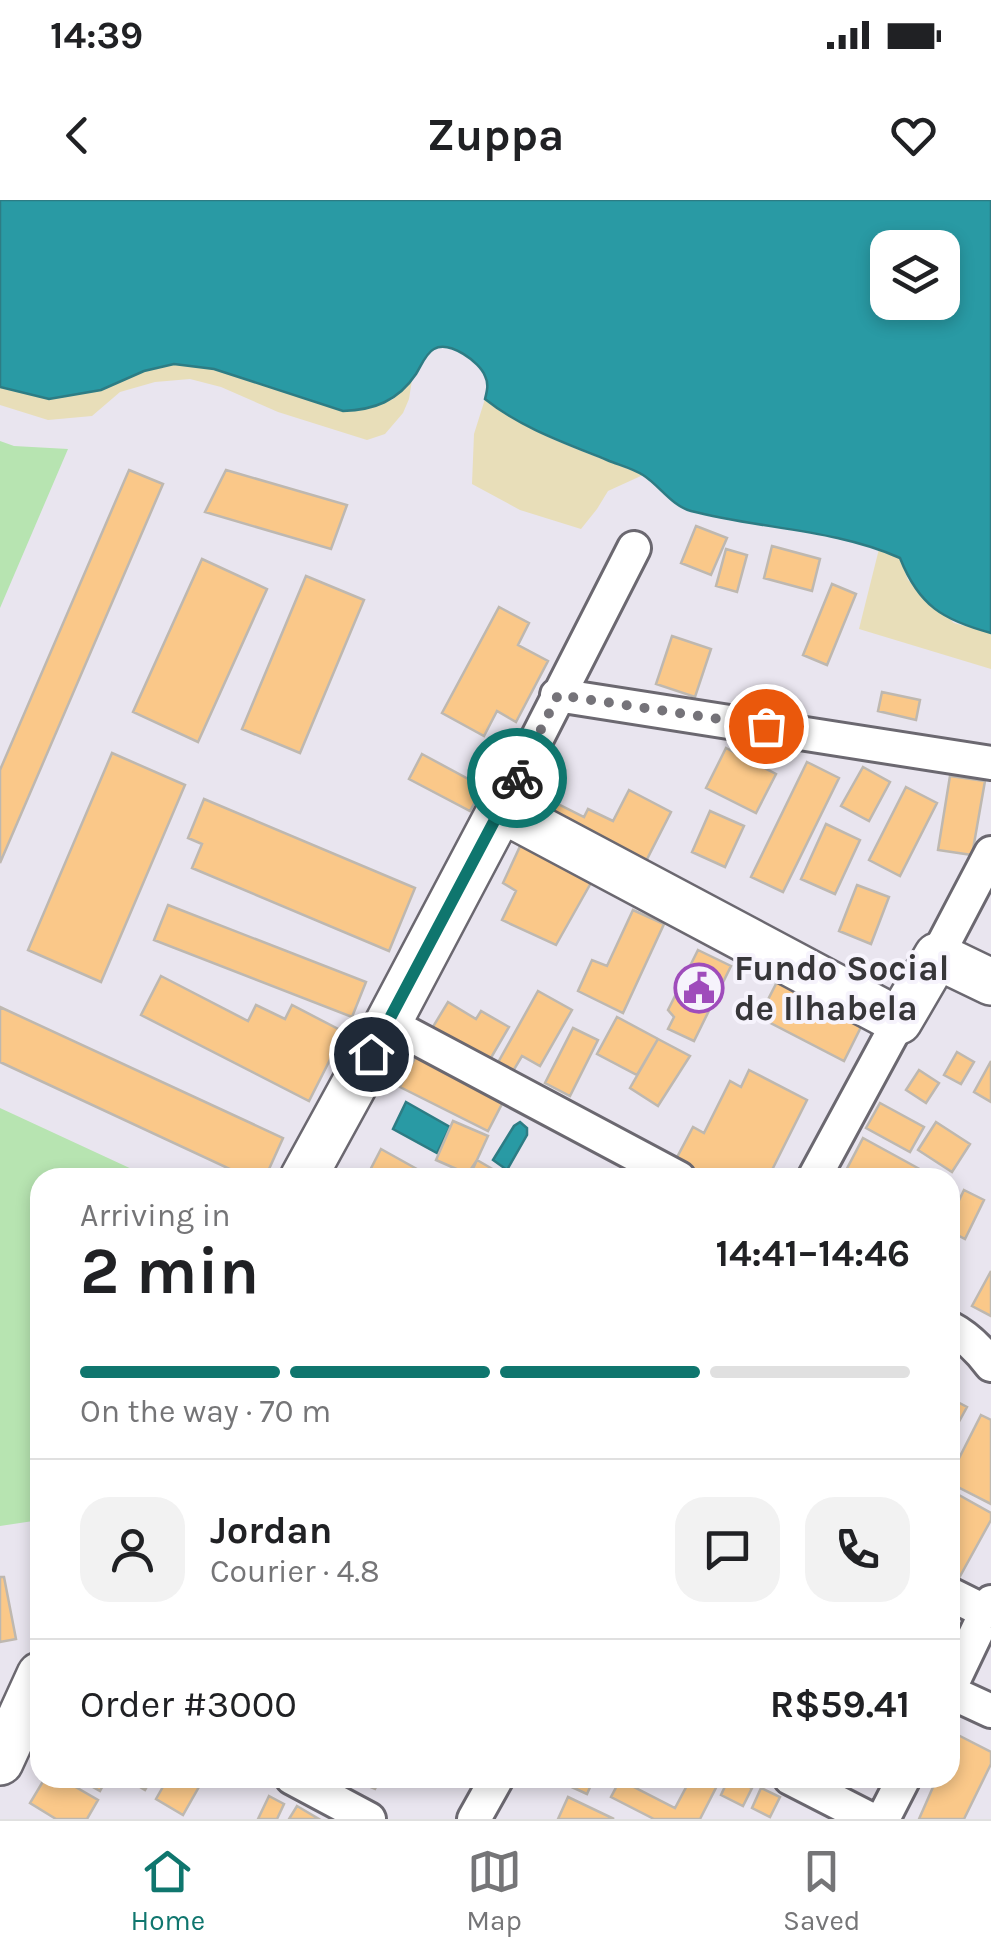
<!DOCTYPE html>
<meta charset="utf-8">
<style>
body{margin:0;font-family:Karla,sans-serif;background:#f2f2f2;color:#202124;height:100vh;display:flex;flex-direction:column;font-size:38px;white-space:nowrap}
*{box-sizing:border-box;margin:0}
p{font-size:32px;color:#757577}
.icon{flex:none;width:55px;height:55px;fill:none;stroke:currentColor;stroke-width:2;stroke-linecap:round;stroke-linejoin:round}
.map{position:relative;flex:1;overflow:hidden}
.side{position:absolute;left:30px;top:968px;width:930px;height:620px;display:flex;flex-direction:column;background:#fff;border-radius:30px;box-shadow:0 5px 15px #0003}
.side>*{flex:none}
.fabs{position:absolute;left:870px;top:30px;display:grid;gap:20px}
.fabs a{display:grid;place-items:center;width:90px;height:90px;border-radius:20px;background:#fff;box-shadow:0 5px 15px #0003;font-size:50px}
.pin{position:absolute;display:grid;place-items:center;width:85px;height:85px;color:#fff;margin:-42px;border:5px solid #fff;border-radius:50%;box-shadow:0 2px 10px #0007}
.courier{position:absolute;display:grid;place-items:center;width:100px;height:100px;margin:-50px;border:8px solid #0f766e;border-radius:50%;background:#fff;color:#222;box-shadow:0 2px 12px #0007}
.overview em{font-style:normal;font-weight:700}
.overview div{display:flex;flex-direction:column-reverse}
.overview{display:flex;align-items:center;justify-content:space-between;height:170px;padding:0 50px}
h1{font-size:65px;font-weight:700;line-height:75px}
.bar{display:grid;grid-template-columns:repeat(4,1fr);gap:15px 10px;align-content:center;height:120px;padding:0 50px}
.bar i{height:12px;border-radius:8px;background:#e0e0e0}
.bar .current{background:#0f766e}
.bar p{grid-column:span 4}
.line{display:flex;align-items:center;gap:25px;padding:0 50px;border-top:2px solid #e0e0e0}
.line div{flex:1}
.round{display:grid;place-items:center;flex:none;width:105px;height:105px;border-radius:30px;background:#f2f2f2}
.status{display:flex;justify-content:space-between;align-items:center;height:70px;padding:0 50px;background:#fff;direction:ltr}
.status svg{height:28px;fill:currentColor}
header{display:flex;justify-content:space-between;align-items:center;height:130px;padding:0 50px;background:#fff;font-size:45px;font-weight:700}
.tab-bar{display:flex;justify-content:space-around;align-items:center;height:140px;border-top:2px solid #e0e0e0;background:#fff;font-size:28px;color:#757577}
.tab-bar a{display:grid;justify-items:center;gap:5px}
.tab-bar .current{color:#0f766e}
.map>svg:first-child{display:block}
.green{fill:#b7e4b1}
.sand{fill:#e8deb9}
.water{fill:#299aa4;stroke:#2d7c84;stroke-width:2.5;fill-rule:evenodd}
.building{fill:#fac889;stroke:#beb8b0;stroke-width:2.5}
.lines{fill:none;stroke-linecap:round;stroke-linejoin:round}
.minor-casing{stroke:#6b6870;stroke-width:38}
.secondary-casing{stroke:#6b6870;stroke-width:50}
.minor{stroke:#fff;stroke-width:32}
.secondary{stroke:#fff;stroke-width:45}
.done{stroke:#757379;stroke-width:10;stroke-dasharray:0 18}
.route{stroke:#0f766e;stroke-width:12}
.labels{text-anchor:middle;stroke-width:8;stroke-linejoin:round;paint-order:stroke}
.poi-label{font-size:35px;font-weight:bold;fill:#373639;stroke:#f6f3fc;text-anchor:start}
</style>
<div class="status"><b>14:39</b><svg viewBox="0 0 49 12"><path d="M0 12V9h3v3zM5 12V6h3v6zM10 12V3h3v9zM15 12V0h3v12zM26 1h20v11H26zM47 4h2v5h-2z"/></svg></div>
<header><svg class="icon" aria-label="back" viewBox="0 0 24 24"><path d="M15 5l-7 7 7 7"/></svg>Zuppa<svg class="icon" aria-label="heart" viewBox="0 0 24 24"><path d="M12 20l-8-8c-3-5 5-10 8-4 3-6 11-1 8 4z"/></svg></header>
<div class="map">
<svg width="991" height="1619" viewBox="0 0 991 1619">
<rect width="100%" height="100%" fill="#e9e5ef"/>
<path class="green" d="M 0,241 L 14,246 L 68,249 L 0,408 Z
M 0,908 L 149,977 L 40,978 L 40,1320 L 0,1326 Z"/>
<path class="sand" d="M 174,164 L 214,169 L 392,200 L 412,180 L 409,199 L 403,213 L 385,234 L 367,240 L 278,212 L 221,187 L 190,179 L 155,182 L 120,192 L 92,216 L 48,220 L 0,205 L 0,187 L 49,199 L 101,190 L 144,171 Z
M 485,199 C 530,236 590,253 643,275 L 608,291 L 597,309 L 581,329 L 520,310 L 472,284 L 474,234 Z
M 879,349 L 900,358 L 908,380 L 954,423 L 991,433 L 991,469 L 859,429 Z"/>
<path class="water" d="M 0,0 L 991,0 L 991,433 C 943,420 919,406 900,358 C 835,329 760,329 691,311 C 672,306 659,285 643,275 C 632,268 619,265 607,260 C 565,243 521,228 485,199 C 487,191 489,184 485,176 C 480,162 449,140 434,149 C 426,153 421,166 416,174 C 398,201 374,210 343,211 L 214,169 L 174,164 L 144,171 L 101,190 L 49,199 L 0,187 ZM 888,48 L 942,48 L 942,102 L 888,102 Z
M 406,902 L 450,927 L 437,953 L 393,929 Z
M 520,922 L 527,928 L 527,935 L 507,970 L 493,960 L 514,926 Z"/>
<path class="building" d="M 129,270 L 163,284 L 0,663 L 0,570 Z
M 226,270 L 347,305 L 331,349 L 205,312 Z
M 696,326 L 727,338 L 711,375 L 681,363 Z
M 772,346 L 820,359 L 812,391 L 764,378 Z
M 726,349 L 747,355 L 737,392 L 716,386 Z
M 202,359 L 267,389 L 198,542 L 133,512 Z
M 306,376 L 364,400 L 300,553 L 242,529 Z
M 832,384 L 856,394 L 827,465 L 803,455 Z
M 499,407 L 529,423 L 518,445 L 548,461 L 516,522 L 497,511 L 484,536 L 442,513 Z
M 672,436 L 711,449 L 695,497 L 656,484 Z
M 882,492 L 920,500 L 916,520 L 878,511 Z
M 726,548 L 776,574 L 756,613 L 706,588 Z
M 112,553 L 185,585 L 101,782 L 28,750 Z
M 422,554 L 483,587 L 470,611 L 409,579 Z
M 807,562 L 839,578 L 783,692 L 751,677 Z
M 863,567 L 890,582 L 869,621 L 841,606 Z
M 950,576 L 985,581 L 972,655 L 938,650 Z
M 906,587 L 937,603 L 900,676 L 869,660 Z
M 629,590 L 671,612 L 643,667 L 526,608 L 534,592 L 584,617 L 588,609 L 613,621 Z
M 204,599 L 415,688 L 389,751 L 192,668 L 202,644 L 188,638 Z
M 710,611 L 744,626 L 725,667 L 692,652 Z
M 826,624 L 860,640 L 835,694 L 801,679 Z
M 522,642 L 592,681 L 556,745 L 502,720 L 516,691 L 503,683 Z
M 857,685 L 889,697 L 871,744 L 839,731 Z
M 168,705 L 366,782 L 352,817 L 154,740 Z
M 633,710 L 664,724 L 623,813 L 578,791 L 592,760 L 607,766 Z
M 698,750 L 731,766 L 694,841 L 668,829 L 674,817 L 668,810 Z
M 161,776 L 248,821 L 256,805 L 285,819 L 292,805 L 344,832 L 309,901 L 141,815 Z
M 777,782 L 862,825 L 844,861 L 759,817 Z
M 538,791 L 572,810 L 540,866 L 522,856 L 506,883 L 491,875 Z
M 448,802 L 476,819 L 481,811 L 509,827 L 485,868 L 428,835 Z
M 0,807 L 283,938 L 265,978 L 249,978 L 0,862 Z
M 617,817 L 658,839 L 637,875 L 597,854 Z
M 573,828 L 598,840 L 570,896 L 545,883 Z
M 658,839 L 690,856 L 658,906 L 630,888 Z
M 957,852 L 974,862 L 961,884 L 944,875 Z
M 417,854 L 505,898 L 488,931 L 400,887 Z
M 991,861 L 991,902 L 974,892 Z
M 749,870 L 807,900 L 768,978 L 702,978 L 674,963 L 693,927 L 704,933 L 730,881 L 741,887 Z
M 919,870 L 939,883 L 926,903 L 906,890 Z
M 880,903 L 924,927 L 910,952 L 866,928 Z
M 453,921 L 488,936 L 470,975 L 436,960 Z
M 936,922 L 970,944 L 952,972 L 918,950 Z
M 863,938 L 936,978 L 842,978 Z
M 381,949 L 433,978 L 366,978 Z
M 477,960 L 501,974 L 508,978 L 465,978 Z
M 964,990 L 984,1000 L 965,1039 L 950,1031 L 950,1019 Z
M 991,1071 L 991,1116 L 972,1106 Z
M 950,1198 L 967,1207 L 950,1238 Z
M 981,1215 L 991,1220 L 991,1304 L 950,1283 L 950,1276 Z
M 950,1290 L 991,1313 L 991,1320 L 953,1389 L 950,1387 Z
M 0,1377 L 4,1377 L 16,1439 L 0,1442 Z
M 958,1535 L 991,1552 L 991,1564 L 964,1619 L 919,1619 L 937,1578 L 950,1578 L 950,1551 Z
M 45,1578 L 60,1578 L 98,1600 L 87,1619 L 56,1619 L 30,1603 Z
M 77,1578 L 107,1578 L 100,1591 Z
M 125,1578 L 152,1578 L 145,1590 Z
M 168,1578 L 204,1578 L 183,1615 L 156,1599 Z
M 350,1578 L 381,1578 L 375,1589 Z
M 552,1578 L 594,1578 L 587,1594 Z
M 691,1578 L 721,1578 L 700,1619 L 654,1619 L 611,1597 L 620,1580 L 675,1608 Z
M 729,1578 L 752,1588 L 743,1606 L 721,1595 Z
M 761,1588 L 780,1597 L 770,1617 L 752,1608 Z
M 269,1596 L 284,1604 L 277,1619 L 258,1619 Z
M 568,1597 L 614,1619 L 558,1619 Z
M 297,1606 L 319,1619 L 289,1619 Z"/>
<g class="lines">
<g class="minor-casing">
<path id="minor" d="M 557,495 L 991,563
M 501,609 L 634,348
M 937,756 L 991,653
M 388,823 L 679,978
M 814,978 L 899,821
M 950,1128 C 967,1137 980,1150 991,1165
M 950,1394 L 986,1412
M 950,1488 L 991,1402
M 950,1492 L 991,1511
M 292,1578 L 369,1619
M 790,1578 L 870,1619
M 474,1619 L 497,1578
M 883,1619 L 904,1578"/>
</g>
<g class="secondary-casing">
<path id="secondary" d="M 303,978 L 388,823 L 501,609 L 899,821 L 937,756 L 991,782
M 0,1562 L 40,1475"/>
</g>
<use href="#minor" class="minor"/>
<use href="#secondary" class="secondary"/>
</g>
<g class="lines">
<path class="done" d="M 517,578 L 558,495 L 766,526"/>
<path class="route" d="M 371,854 L 517,578"/>
</g>
<defs>
<g id="civic-ring" transform="scale(2.5)"><circle r="9.5" fill="#f6f3fc" stroke="#9f4cbb" stroke-width="1.5"/><path d="M-.6-6.5H3V-4.5H.6V-3L4-1V1h2V6H-6V1h2V-1L-.6-3ZM-1.2 2.5V6h2.4V2.5Z" fill="#9f4cbb"/></g>
</defs>
<g fill-rule="evenodd">
<use href="#civic-ring" x="699" y="788"/>
</g>
<g class="labels">
<g class="poi-label">
<text x="734" y="780">Fundo Social<tspan x="734" dy="40">de Ilhabela</tspan></text>
</g>
</g>
</svg>
<div class="fabs">
<a><svg class="icon" aria-label="layers" viewBox="0 0 24 24"><path d="M12 4l9 5-9 5-9-5zM3 14l9 5 9-5"/></svg></a>
</div>
<div class="pin" style="left:766px;top:526px;background:#ea580c"><svg class="icon" aria-label="bag" viewBox="0 0 24 24"><path d="M5 8h14l-1 12H6zM9 8a3 3 0 0 1 6 0"/></svg></div>
<div class="pin" style="left:371px;top:854px;background:#1f2937"><svg class="icon" aria-label="home" viewBox="0 0 24 24"><path d="M3 11l9-7 9 7M6 9v11h12V9"/></svg></div>
<div class="courier" style="left:517px;top:578px"><svg class="icon" aria-label="bike" viewBox="0 0 24 24"><circle cx="6" cy="16" r="4"/><circle cx="18" cy="16" r="4"/><path d="M6 16l4-8h5l3 8M10 8l3 8H6M13 5h3"/></svg></div>
<section class="side">
<div class="overview"><div><h1>2 min</h1><p>Arriving in</p></div><em>14:41–14:46</em></div>
<div class="bar"><i class="current"></i><i class="current"></i><i class="current"></i><i></i><p>On the way · 70 m</p></div>
<div class="line" style="height:180px"><a class="round"><svg class="icon" aria-label="person" viewBox="0 0 24 24"><circle cx="12" cy="8" r="4"/><path d="M4 21q1-7 8-7t8 7"/></svg></a><div><b>Jordan</b><p>Courier · 4.8</p></div><a class="round"><svg class="icon" aria-label="chat" viewBox="0 0 24 24"><path d="M4 5h16v11H9l-5 4z"/></svg></a><a class="round"><svg class="icon" aria-label="phone" viewBox="0 0 24 24"><path d="M5 4h4l2 5-3 2q2 4 5 5l2-3 5 2v4C11 20 4 13 5 4z"/></svg></a></div>
<div class="line" style="height:130px"><div>Order #3000</div><b>R$59.41</b></div>
</section>
</div>
<nav class="tab-bar">
<a class="current"><svg class="icon" aria-label="home" viewBox="0 0 24 24"><path d="M3 11l9-7 9 7M6 9v11h12V9"/></svg>Home</a>
<a><svg class="icon" aria-label="map" viewBox="0 0 24 24"><path d="M3 6l6-2 6 2 6-2v14l-6 2-6-2-6 2zM9 4v14M15 6v14"/></svg>Map</a>
<a><svg class="icon" aria-label="saved" viewBox="0 0 24 24"><path d="M7 4h10v16l-5-4-5 4z"/></svg>Saved</a>
</nav>
